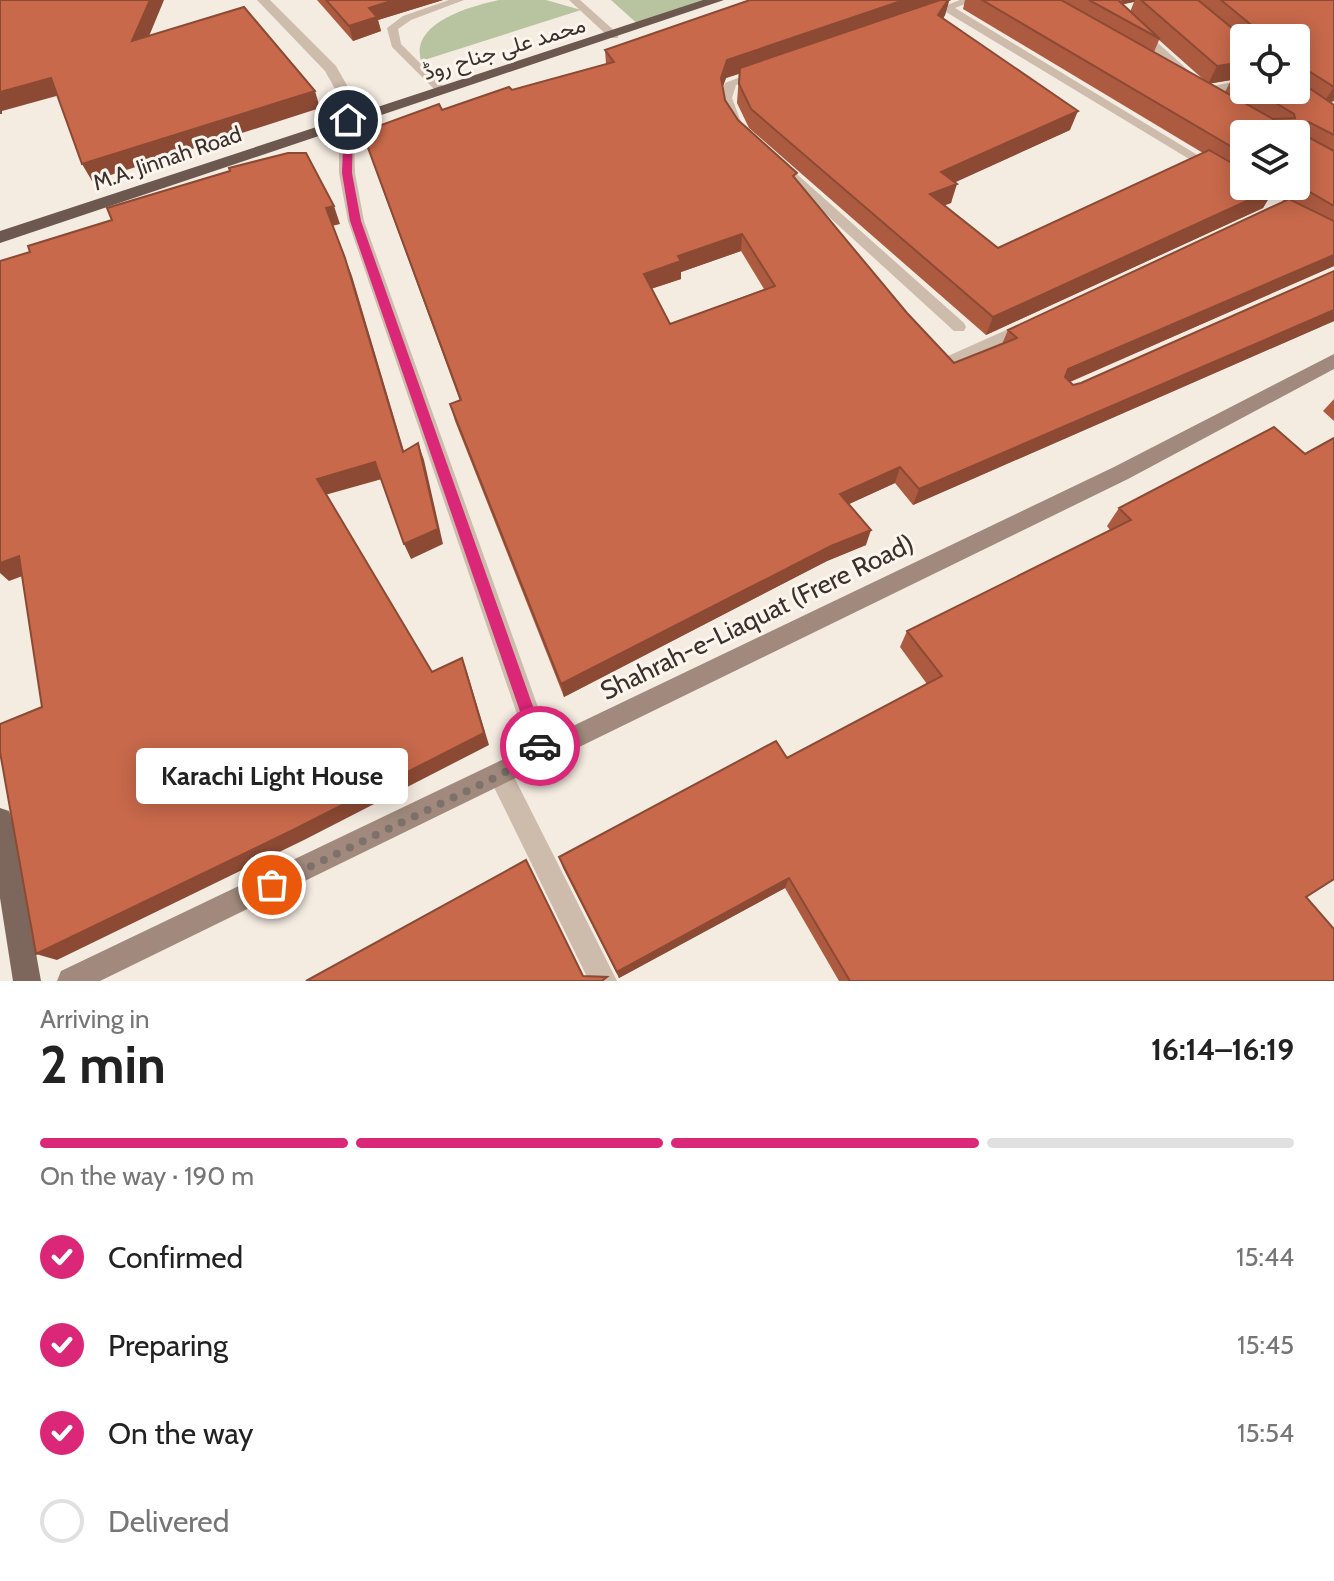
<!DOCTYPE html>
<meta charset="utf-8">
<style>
body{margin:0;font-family:Cabin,Vazirmatn,sans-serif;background:#f2f2f2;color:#222;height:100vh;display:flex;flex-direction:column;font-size:30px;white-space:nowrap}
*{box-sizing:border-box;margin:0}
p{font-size:26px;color:#767676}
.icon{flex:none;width:44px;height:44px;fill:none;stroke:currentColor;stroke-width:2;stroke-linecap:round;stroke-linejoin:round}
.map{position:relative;height:981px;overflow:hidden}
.side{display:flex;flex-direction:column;background:#fff;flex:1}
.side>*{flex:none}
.fabs{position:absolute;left:1230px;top:24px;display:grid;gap:16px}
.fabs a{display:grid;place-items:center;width:80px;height:80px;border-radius:8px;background:#fff;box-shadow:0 4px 20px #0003;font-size:40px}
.pin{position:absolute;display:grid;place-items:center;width:68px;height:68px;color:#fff;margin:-34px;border:4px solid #fff;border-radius:50%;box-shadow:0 2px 8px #0007}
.courier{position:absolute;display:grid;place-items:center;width:80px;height:80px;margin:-40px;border:6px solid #db2777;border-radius:50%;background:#fff;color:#222;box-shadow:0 2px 10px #0007}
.bubble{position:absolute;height:56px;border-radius:8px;background:#fff;box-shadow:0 4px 20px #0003;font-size:26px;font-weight:700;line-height:56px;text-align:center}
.headline em{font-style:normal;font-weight:700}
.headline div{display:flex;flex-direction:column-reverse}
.headline{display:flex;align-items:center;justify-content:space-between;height:136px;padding:0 40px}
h1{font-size:52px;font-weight:700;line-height:60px}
.bar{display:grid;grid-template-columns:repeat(4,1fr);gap:12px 8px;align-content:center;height:96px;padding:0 40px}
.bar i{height:10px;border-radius:6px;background:#e0e0e0}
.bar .on{background:#db2777}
.bar p{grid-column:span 4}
ol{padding:0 40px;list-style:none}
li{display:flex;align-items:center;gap:24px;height:88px}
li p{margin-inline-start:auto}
li .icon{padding:8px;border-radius:50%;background:#db2777;color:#fff;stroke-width:4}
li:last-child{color:#767676}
li i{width:44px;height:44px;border:4px solid #e0e0e0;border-radius:50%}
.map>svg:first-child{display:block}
.green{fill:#b8c4a0}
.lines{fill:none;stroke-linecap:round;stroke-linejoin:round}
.service{fill:#cdbbac;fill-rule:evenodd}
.minor{fill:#cdbbac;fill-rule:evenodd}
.tertiary{fill:#cdbbac;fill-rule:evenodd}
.secondary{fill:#a18a7d;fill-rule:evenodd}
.primary{fill:#7d675c;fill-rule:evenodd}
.trunk{fill:#6c584f;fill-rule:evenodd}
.wall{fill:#ac5a40;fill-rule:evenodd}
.shaded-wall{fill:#8c4a34}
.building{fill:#c8694b;stroke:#8c4a34;stroke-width:2;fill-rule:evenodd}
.route{fill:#db2777}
.done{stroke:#7c716b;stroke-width:8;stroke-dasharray:0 14.4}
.labels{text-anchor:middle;stroke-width:6;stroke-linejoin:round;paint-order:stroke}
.far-street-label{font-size:22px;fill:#3b302b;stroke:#fbf5ee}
.street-label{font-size:26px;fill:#3b302b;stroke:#fbf5ee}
</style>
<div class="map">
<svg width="1334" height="981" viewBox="0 0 1334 981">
<rect width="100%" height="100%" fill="#f4ebe1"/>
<path class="green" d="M 499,0 L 546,0 L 581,10 L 421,61 C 410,22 472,6 499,0 Z
M 611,0 L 717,0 L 641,27 Z"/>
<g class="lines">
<path class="service" d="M 449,0 L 464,0 L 411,20 L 398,29 L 401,44 L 447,90 L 441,93 L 437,92 L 392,47 L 387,28 L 403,16 Z
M 569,0 L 580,0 L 618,34 L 618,38 L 610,38 Z
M 960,0 L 975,0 L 955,8 L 1219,168 L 1217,171 L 1209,171 L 946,12 L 926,18 L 921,15 Z
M 753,72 L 763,74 L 736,85 L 732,98 L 741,122 L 731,124 L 720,98 L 725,83 Z
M 786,167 L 790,168 L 964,323 L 966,327 L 964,331 L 954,331 L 782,174 L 782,168 Z
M 1024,322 L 1031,327 L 1029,331 L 958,364 L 953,365 L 946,360 L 948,356 Z"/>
<path class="minor" d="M 1097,0 L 1110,0 L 1207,87 L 1244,80 L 1244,88 L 1199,95 Z
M 500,763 L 509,767 L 617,981 L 589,981 L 488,775 L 491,767 Z"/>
<path class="tertiary" d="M 257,0 L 270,0 L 336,66 L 353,96 L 355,173 L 364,221 L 554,752 L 550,760 L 542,764 L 534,760 L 530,752 L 348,221 L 339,173 L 339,96 L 325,71 Z"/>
<path class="secondary" d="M 1334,354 L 1334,369 L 1128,479 L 100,981 L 57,981 L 61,971 L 1114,467 Z"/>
<path class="primary" d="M 0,808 L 9,811 L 12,820 L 41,981 L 13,981 L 0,898 Z"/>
<path class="trunk" d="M 703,0 L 724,0 L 0,243 L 0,231 Z"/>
</g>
<path class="wall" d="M 317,0 L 443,0 L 378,20 L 381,31 L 353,41 Z
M 750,0 L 951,0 L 949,1 L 945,15 L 943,19 L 1070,130 L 955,182 L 951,203 L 944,205 L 998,248 L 1203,153 L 963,9 L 965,0 L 1334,0 L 1334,101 L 1330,102 L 1334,105 L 1334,266 L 1070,382 L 1073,385 L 1081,383 L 1334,271 L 1334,321 L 913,505 L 895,483 L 849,504 L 866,545 L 827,561 L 564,697 L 455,421 L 450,404 L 460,401 L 373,163 L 367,145 L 442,110 L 606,64 L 605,50 ZM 1132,2 L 1134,2 L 1130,12 L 1122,4 ZM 1244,38 L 1296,38 L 1296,90 L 1244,90 ZM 1159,40 L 1204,80 L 1154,52 ZM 739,74 L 737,103 L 749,128 L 986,335 L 1263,208 L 1271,194 L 1284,201 L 1008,330 L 1002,344 L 954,363 L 907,313 L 796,179 L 738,120 L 725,100 L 722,88 L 726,78 ZM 1231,80 L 1225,92 L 1210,83 L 1212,83 ZM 1244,134 L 1296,134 L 1296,186 L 1244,186 ZM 741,251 L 764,289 L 670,324 L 651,289 L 681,279 L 681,272 Z
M 1334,399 L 1334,421 L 1323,411 Z
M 1305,454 L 1306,897 L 1334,981 L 839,981 L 785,888 L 619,978 L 563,868 L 559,857 L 787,758 L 927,684 L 900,647 L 907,631 L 1110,530 L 1107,526 L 1119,508 Z"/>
<path class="shaded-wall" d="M 150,0 L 164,0 L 140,58 L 132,41 Z
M 394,0 L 443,0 L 378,20 L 381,31 L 353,41 L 349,26 L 369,8 Z
M 904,0 L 951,0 L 949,1 L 945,15 L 933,34 L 938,15 L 947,1 L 726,78 L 720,95 L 721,78 L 727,60 Z
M 1122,0 L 1135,0 L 1134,2 L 1120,5 Z
M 1244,62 L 1244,78 L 1232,78 L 1231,80 L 1208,84 L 1217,66 Z
M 51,78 L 60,95 L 2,111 L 2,114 L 0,114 L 0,92 Z
M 1334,87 L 1334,101 L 1322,105 Z
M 315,91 L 320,108 L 92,181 L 82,164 Z
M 1078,111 L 1070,130 L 936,191 L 941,172 Z
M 957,184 L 951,203 L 924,213 L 930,194 Z
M 1275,188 L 1263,208 L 986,335 L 993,317 Z
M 334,206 L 340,224 L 332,226 L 326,208 Z
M 742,234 L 741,251 L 681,272 L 681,279 L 644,291 L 644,274 L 678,256 Z
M 1334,255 L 1334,266 L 1060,386 L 1068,369 Z
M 345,258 L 352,276 L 409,468 L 403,452 Z
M 1334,310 L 1334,321 L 913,505 L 919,489 Z
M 418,443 L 424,460 L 443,544 L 411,559 L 404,544 Z
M 375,462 L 382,479 L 325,495 L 317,479 Z
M 900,467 L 895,483 L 836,510 L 840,494 Z
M 871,530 L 866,545 L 827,561 L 564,697 L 561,684 L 831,546 Z
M 19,556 L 36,571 L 9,581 L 0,573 L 0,563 Z
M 462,658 L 467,672 L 489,745 L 304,840 L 57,960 L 36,954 Z
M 789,878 L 785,888 L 619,978 L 617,972 Z"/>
<path class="building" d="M 0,0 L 150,0 L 132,41 L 244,7 L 315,91 L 82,164 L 51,78 L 0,92 Z
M 326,0 L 394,0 L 369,8 L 377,17 L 349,26 Z
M 750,0 L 904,0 L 727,60 L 721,78 L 725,100 L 738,120 L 797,173 L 793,176 L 907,313 L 954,363 L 1017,338 L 1008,330 L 1289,199 L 1334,221 L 1334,255 L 1068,369 L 1065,377 L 1073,385 L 1081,383 L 1334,271 L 1334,310 L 919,489 L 900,467 L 840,494 L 871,530 L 831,546 L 561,684 L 450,404 L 461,400 L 367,145 L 373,128 L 439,104 L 442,110 L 509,87 L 512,90 L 614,62 L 605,50 ZM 742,234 L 775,286 L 670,324 L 644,274 L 681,261 L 678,256 Z
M 940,0 L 948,0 L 938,15 L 1078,111 L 941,172 L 957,184 L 930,194 L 998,248 L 1209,150 L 1244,170 L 1244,186 L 1271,186 L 1275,188 L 993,317 L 751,109 L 739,84 L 740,68 Z
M 982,0 L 1061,0 L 1273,119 L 1295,118 L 1294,114 L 1254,90 L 1296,90 L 1296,79 L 1334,105 L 1334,135 L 1309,122 L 1304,124 L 1304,135 L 1334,151 L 1334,206 L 1296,184 L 1296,134 L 1244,134 L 1244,154 Z
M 1089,0 L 1118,0 L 1160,39 Z
M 1141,0 L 1198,0 L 1244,38 L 1244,62 L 1217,66 Z
M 1221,0 L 1334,0 L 1334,87 L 1307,70 L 1296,70 L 1296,38 L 1255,38 L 1255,28 Z
M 1244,75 L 1244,84 L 1232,78 Z
M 288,153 L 306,153 L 334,206 L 326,208 L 345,258 L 403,452 L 418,443 L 438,529 L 404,544 L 375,462 L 317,479 L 432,672 L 462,658 L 484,733 L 293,830 L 36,954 L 0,752 L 0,724 L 42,707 L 19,556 L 0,563 L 0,261 L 30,252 L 28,246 L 112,220 L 107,208 L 230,171 L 229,168 Z
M 1274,427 L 1305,454 L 1334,438 L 1334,879 L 1306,897 L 1334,929 L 1334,981 L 850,981 L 789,878 L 617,972 L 559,857 L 776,741 L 787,758 L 942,676 L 907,631 L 1131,520 L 1119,508 Z
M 526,860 L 583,976 L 607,977 L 603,980 L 603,981 L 306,981 Z"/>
<path class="route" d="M 348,117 L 353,120 L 352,173 L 361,221 L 547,746 L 540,753 L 532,746 L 350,221 L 342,173 L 344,120 Z"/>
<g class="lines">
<path class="done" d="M 272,885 L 500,775 L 542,752 L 540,746"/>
</g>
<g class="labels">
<g class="far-street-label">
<text transform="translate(504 48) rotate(-17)" y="8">محمد علی جناح روڈ</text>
<text transform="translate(167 158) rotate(-19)" y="8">M.A. Jinnah Road</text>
</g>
<g class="street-label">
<text transform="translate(757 617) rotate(-26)" y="9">Shahrah-e-Liaquat (Frere Road)</text>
</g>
</g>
</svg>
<div class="fabs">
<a><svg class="icon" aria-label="locate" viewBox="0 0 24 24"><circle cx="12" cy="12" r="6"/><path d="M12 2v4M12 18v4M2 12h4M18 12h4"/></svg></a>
<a><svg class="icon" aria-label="layers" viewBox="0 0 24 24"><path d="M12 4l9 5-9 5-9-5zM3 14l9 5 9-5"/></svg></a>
</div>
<div class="pin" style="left:272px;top:885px;background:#ea580c"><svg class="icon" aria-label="bag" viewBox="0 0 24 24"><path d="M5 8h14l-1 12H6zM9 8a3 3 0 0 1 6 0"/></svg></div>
<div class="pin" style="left:348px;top:120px;background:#1f2937"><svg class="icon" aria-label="home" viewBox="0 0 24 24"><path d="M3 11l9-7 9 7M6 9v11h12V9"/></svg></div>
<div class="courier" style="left:540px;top:746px"><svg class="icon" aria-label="car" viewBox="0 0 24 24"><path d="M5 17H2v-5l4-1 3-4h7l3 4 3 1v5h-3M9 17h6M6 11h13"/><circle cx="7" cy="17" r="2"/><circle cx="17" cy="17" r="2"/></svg></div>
<div class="bubble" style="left:136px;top:748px;width:272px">Karachi Light House</div>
</div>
<section class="side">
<div class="headline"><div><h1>2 min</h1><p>Arriving in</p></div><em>16:14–16:19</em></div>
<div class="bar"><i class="on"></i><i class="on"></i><i class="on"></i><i></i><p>On the way · 190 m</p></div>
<ol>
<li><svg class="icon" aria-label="check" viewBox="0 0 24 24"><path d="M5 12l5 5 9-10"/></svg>Confirmed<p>15:44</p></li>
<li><svg class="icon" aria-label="check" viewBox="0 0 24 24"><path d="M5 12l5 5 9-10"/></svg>Preparing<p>15:45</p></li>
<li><svg class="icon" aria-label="check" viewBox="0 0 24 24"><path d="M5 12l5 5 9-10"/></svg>On the way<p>15:54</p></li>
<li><i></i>Delivered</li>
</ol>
</section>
